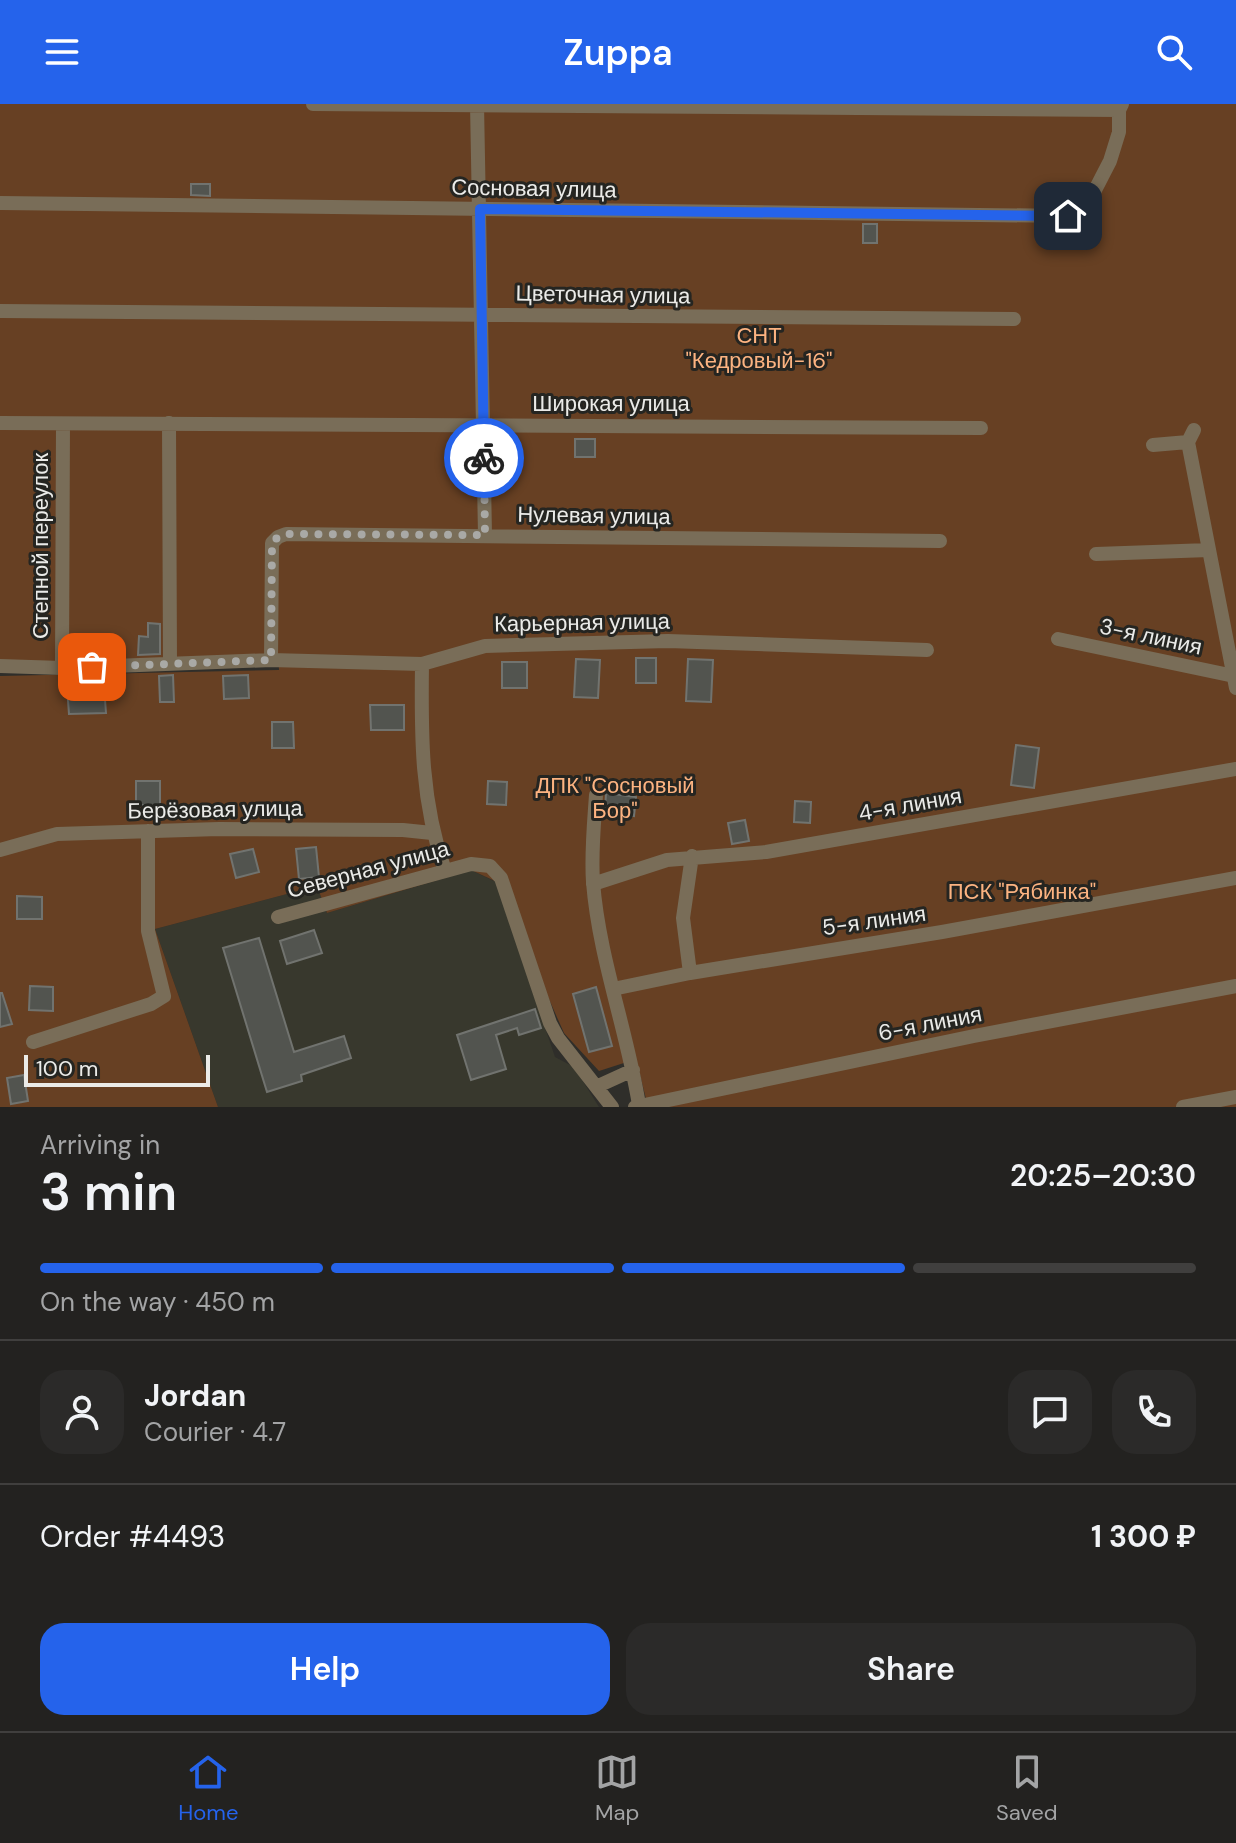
<!DOCTYPE html>
<meta charset="utf-8">
<style>
body{margin:0;font-family:"DM Sans",sans-serif;background:#2b2a29;color:#f1f3f6;height:100vh;display:flex;flex-direction:column;font-size:30px;white-space:nowrap}
*{box-sizing:border-box;margin:0}
p{font-size:26px;color:#a3a4a5}
.icon{flex:none;width:44px;height:44px;fill:none;stroke:currentColor;stroke-width:2;stroke-linecap:round;stroke-linejoin:round}
.map{position:relative;height:1003px;overflow:hidden}
.panel{display:flex;flex-direction:column;background:#232220;flex:1}
.panel>*{flex:none}
.scale{position:absolute;left:24px;bottom:20px;width:186px;box-sizing:border-box;padding-left:8px;border:4px solid #ebebe8;border-top:0;font-size:22px;line-height:28px;white-space:nowrap;color:#ebebe8;-webkit-text-stroke:6px #252521;paint-order:stroke}
.pin{position:absolute;display:grid;place-items:center;width:68px;height:68px;color:#fff;margin:-34px;border-radius:16px;box-shadow:0 4px 12px #0006}
.courier{position:absolute;display:grid;place-items:center;width:80px;height:80px;margin:-40px;border:6px solid #2563eb;border-radius:50%;background:#fff;color:#222;box-shadow:0 2px 10px #0007}
.overview em{font-style:normal;font-weight:600}
.overview div{display:flex;flex-direction:column-reverse}
.overview{display:flex;align-items:center;justify-content:space-between;height:136px;padding:0 40px}
h1{font-size:52px;font-weight:600;line-height:60px}
.bar{display:grid;grid-template-columns:repeat(4,1fr);gap:12px 8px;align-content:center;height:96px;padding:0 40px}
.bar i{height:10px;border-radius:6px;background:#403f3e}
.bar .selected{background:#2563eb}
.bar p{grid-column:span 4}
.line{display:flex;align-items:center;gap:20px;padding:0 40px;border-top:2px solid #403f3e}
.line div{flex:1}
.round{display:grid;place-items:center;flex:none;width:84px;height:84px;border-radius:24px;background:#2b2a29}
.action{display:flex;gap:16px;margin-top:auto;padding:16px 40px}
.action a{flex:1;height:92px;border-radius:24px;background:#2563eb;color:#fff;font-size:32px;font-weight:600;line-height:92px;text-align:center}
.action a+a{background:#2b2a29;color:#f1f3f6}
header{display:flex;justify-content:space-between;align-items:center;height:104px;padding:0 40px;background:#2563eb;color:#fff;font-size:36px;font-weight:600}
.menu{display:flex;justify-content:space-around;align-items:center;height:112px;border-top:2px solid #403f3e;background:#232220;font-size:22px;color:#a3a4a5}
.menu a{display:grid;justify-items:center;gap:4px}
.menu .selected{color:#2563eb}
.map>svg:first-child{display:block}
.built{fill:#38382d}
.green{fill:#674023}
.building{fill:#52544f;stroke:#71736f;stroke-width:2}
.lines{fill:none;stroke-linecap:round;stroke-linejoin:round}
.minor{stroke:#796d58;stroke-width:14}
.done{stroke:#a9a9a6;stroke-width:8;stroke-dasharray:0 14.4}
.route{stroke:#2563eb;stroke-width:10}
.labels{text-anchor:middle;stroke-width:6;stroke-linejoin:round;paint-order:stroke}
.street-label{font-size:22px;fill:#ebebe8;stroke:#252521}
.park-label{font-size:22px;fill:#fcb381;stroke:#252521}
</style>
<header><svg class="icon" aria-label="menu" viewBox="0 0 24 24"><path d="M4 6h16M4 12h16M4 18h16"/></svg>Zuppa<svg class="icon" aria-label="search" viewBox="0 0 24 24"><circle cx="10" cy="10" r="6"/><path d="M15 15l6 6"/></svg></header>
<div class="map">
<svg width="1236" height="1003" viewBox="0 0 1236 1003">
<rect width="100%" height="100%" fill="#2f2e2a"/>
<path class="built" d="M 471,766 L 496,778 L 555,953 L 574,963 L 599,1003 L 218,1003 L 155,825 L 317,782 L 327,809 Z"/>
<path class="green" d="M 0,0 L 1236,0 L 1236,1003 L 648,1003 L 620,890 L 608,881 L 627,958 L 599,967 L 564,929 L 497,778 L 471,766 L 327,809 L 317,782 L 155,825 L 218,1003 L 0,1003 L 0,572 L 279,566 L 278,550 L 81,559 L 0,558 Z"/>
<path class="building" d="M 191,80 L 210,80 L 210,92 L 191,91 Z
M 863,120 L 877,120 L 877,139 L 863,139 Z
M 575,335 L 595,335 L 595,353 L 575,353 Z
M 148,519 L 160,520 L 160,550 L 138,551 L 139,532 L 148,533 Z
M 636,554 L 656,554 L 656,579 L 636,579 Z
M 576,555 L 600,556 L 598,594 L 574,593 Z
M 688,555 L 713,556 L 711,598 L 686,597 Z
M 502,558 L 527,558 L 527,584 L 502,584 Z
M 173,571 L 174,598 L 160,598 L 159,572 Z
M 248,571 L 249,594 L 224,595 L 223,572 Z
M 104,582 L 106,609 L 69,610 L 67,584 Z
M 370,601 L 404,601 L 404,626 L 371,626 Z
M 272,618 L 293,618 L 294,644 L 272,644 Z
M 1016,641 L 1039,644 L 1034,684 L 1011,681 Z
M 136,677 L 160,677 L 160,701 L 136,701 Z
M 488,677 L 507,678 L 506,701 L 487,700 Z
M 606,689 L 636,693 L 634,712 L 605,708 Z
M 795,697 L 811,698 L 810,719 L 794,718 Z
M 745,716 L 749,737 L 732,740 L 728,719 Z
M 316,743 L 319,773 L 299,775 L 296,745 Z
M 253,745 L 259,768 L 236,774 L 230,750 Z
M 17,792 L 42,793 L 42,815 L 17,815 Z
M 314,826 L 322,849 L 287,860 L 280,837 Z
M 259,834 L 294,948 L 344,932 L 351,954 L 301,971 L 302,977 L 267,988 L 223,844 Z
M 30,882 L 53,883 L 53,907 L 29,906 Z
M 596,883 L 612,942 L 589,948 L 573,890 Z
M 0,889 L 2,889 L 12,920 L 0,923 Z
M 535,905 L 541,924 L 519,931 L 517,924 L 496,931 L 506,965 L 471,976 L 457,931 Z
M 24,971 L 28,997 L 11,1000 L 7,974 Z"/>
<g class="lines">
<path class="minor" d="M 313,0 L 1119,6
M 477,0 L 485,431
M 0,99 L 1068,112 L 1093,90 L 1110,57 L 1119,28 L 1119,6 L 1122,0
M 0,207 L 1014,215
M 0,319 L 981,324
M 169,319 L 170,559
M 1194,326 L 1188,338 L 1236,584
M 1153,341 L 1188,338
M 1096,450 L 1209,446
M 1058,535 L 1234,572
M 271,556 L 272,439 L 278,433 L 286,430 L 940,437
M 422,560 C 421,633 421,697 445,767
M 0,562 L 62,564 L 271,556 L 422,560 L 485,542 L 668,537 L 927,546
M 62,564 L 63,320
M 596,691 C 594,720 591,749 593,778 C 599,854 627,926 639,1001
M 0,746 L 57,730 L 219,725 L 403,726 L 432,729
M 593,780 L 667,756 L 766,748 L 1236,665
M 278,813 L 471,760 L 490,762 L 501,774 L 550,919 L 558,934 L 612,1003
M 690,869 L 683,814 L 692,752
M 613,885 L 690,869 L 942,828 L 1236,774
M 33,938 L 151,900 L 164,892 L 148,827 L 148,727
M 598,982 L 633,966
M 635,1003 L 974,932 L 1236,882
M 1183,1003 L 1236,993"/>
</g>
<g class="lines">
<path class="done" d="M 92,563 L 271,556 L 272,439 L 278,433 L 286,430 L 485,431 L 484,354"/>
<path class="route" d="M 484,354 L 480,105 L 1068,112"/>
</g>
<g class="labels">
<g class="street-label">
<text transform="translate(534 84) rotate(1)" y="8">Сосновая улица</text>
<text transform="translate(603 190) rotate(1)" y="8">Цветочная улица</text>
<text x="611" y="307">Широкая улица</text>
<text transform="translate(594 411) rotate(1)" y="8">Нулевая улица</text>
<text transform="translate(40 442) rotate(-90)" y="8">Степной переулок</text>
<text transform="translate(582 518) rotate(-1)" y="8">Карьерная улица</text>
<text transform="translate(1151 532) rotate(12)" y="8">3-я линия</text>
<text transform="translate(910 700) rotate(-10)" y="8">4-я линия</text>
<text transform="translate(215 705) rotate(-1)" y="8">Берёзовая улица</text>
<text transform="translate(368 765) rotate(-15)" y="8">Северная улица</text>
<text transform="translate(874 816) rotate(-8)" y="8">5-я линия</text>
<text transform="translate(930 919) rotate(-11)" y="8">6-я линия</text>
</g>
<g class="park-label">
<text x="759" y="239">СНТ<tspan x="759" dy="25">"Кедровый-16"</tspan></text>
<text x="615" y="689">ДПК "Сосновый<tspan x="615" dy="25">Бор"</tspan></text>
<text x="1022" y="795">ПСК "Рябинка"</text>
</g>
</g>
</svg>
<div class="scale">100 m</div>
<div class="pin" style="left:92px;top:563px;background:#ea580c"><svg class="icon" aria-label="bag" viewBox="0 0 24 24"><path d="M5 8h14l-1 12H6zM9 8a3 3 0 0 1 6 0"/></svg></div>
<div class="pin" style="left:1068px;top:112px;background:#1f2937"><svg class="icon" aria-label="home" viewBox="0 0 24 24"><path d="M3 11l9-7 9 7M6 9v11h12V9"/></svg></div>
<div class="courier" style="left:484px;top:354px"><svg class="icon" aria-label="bike" viewBox="0 0 24 24"><circle cx="6" cy="16" r="4"/><circle cx="18" cy="16" r="4"/><path d="M6 16l4-8h5l3 8M10 8l3 8H6M13 5h3"/></svg></div>
</div>
<section class="panel">
<div class="overview"><div><h1>3 min</h1><p>Arriving in</p></div><em>20:25–20:30</em></div>
<div class="bar"><i class="selected"></i><i class="selected"></i><i class="selected"></i><i></i><p>On the way · 450 m</p></div>
<div class="line" style="height:144px"><a class="round"><svg class="icon" aria-label="person" viewBox="0 0 24 24"><circle cx="12" cy="8" r="4"/><path d="M4 21q1-7 8-7t8 7"/></svg></a><div><b>Jordan</b><p>Courier · 4.7</p></div><a class="round"><svg class="icon" aria-label="chat" viewBox="0 0 24 24"><path d="M4 5h16v11H9l-5 4z"/></svg></a><a class="round"><svg class="icon" aria-label="phone" viewBox="0 0 24 24"><path d="M5 4h4l2 5-3 2q2 4 5 5l2-3 5 2v4C11 20 4 13 5 4z"/></svg></a></div>
<div class="line" style="height:104px"><div>Order #4493</div><b>1 300 ₽</b></div>
<div class="action"><a>Help</a><a>Share</a></div>
</section>
<nav class="menu">
<a class="selected"><svg class="icon" aria-label="home" viewBox="0 0 24 24"><path d="M3 11l9-7 9 7M6 9v11h12V9"/></svg>Home</a>
<a><svg class="icon" aria-label="map" viewBox="0 0 24 24"><path d="M3 6l6-2 6 2 6-2v14l-6 2-6-2-6 2zM9 4v14M15 6v14"/></svg>Map</a>
<a><svg class="icon" aria-label="saved" viewBox="0 0 24 24"><path d="M7 4h10v16l-5-4-5 4z"/></svg>Saved</a>
</nav>
